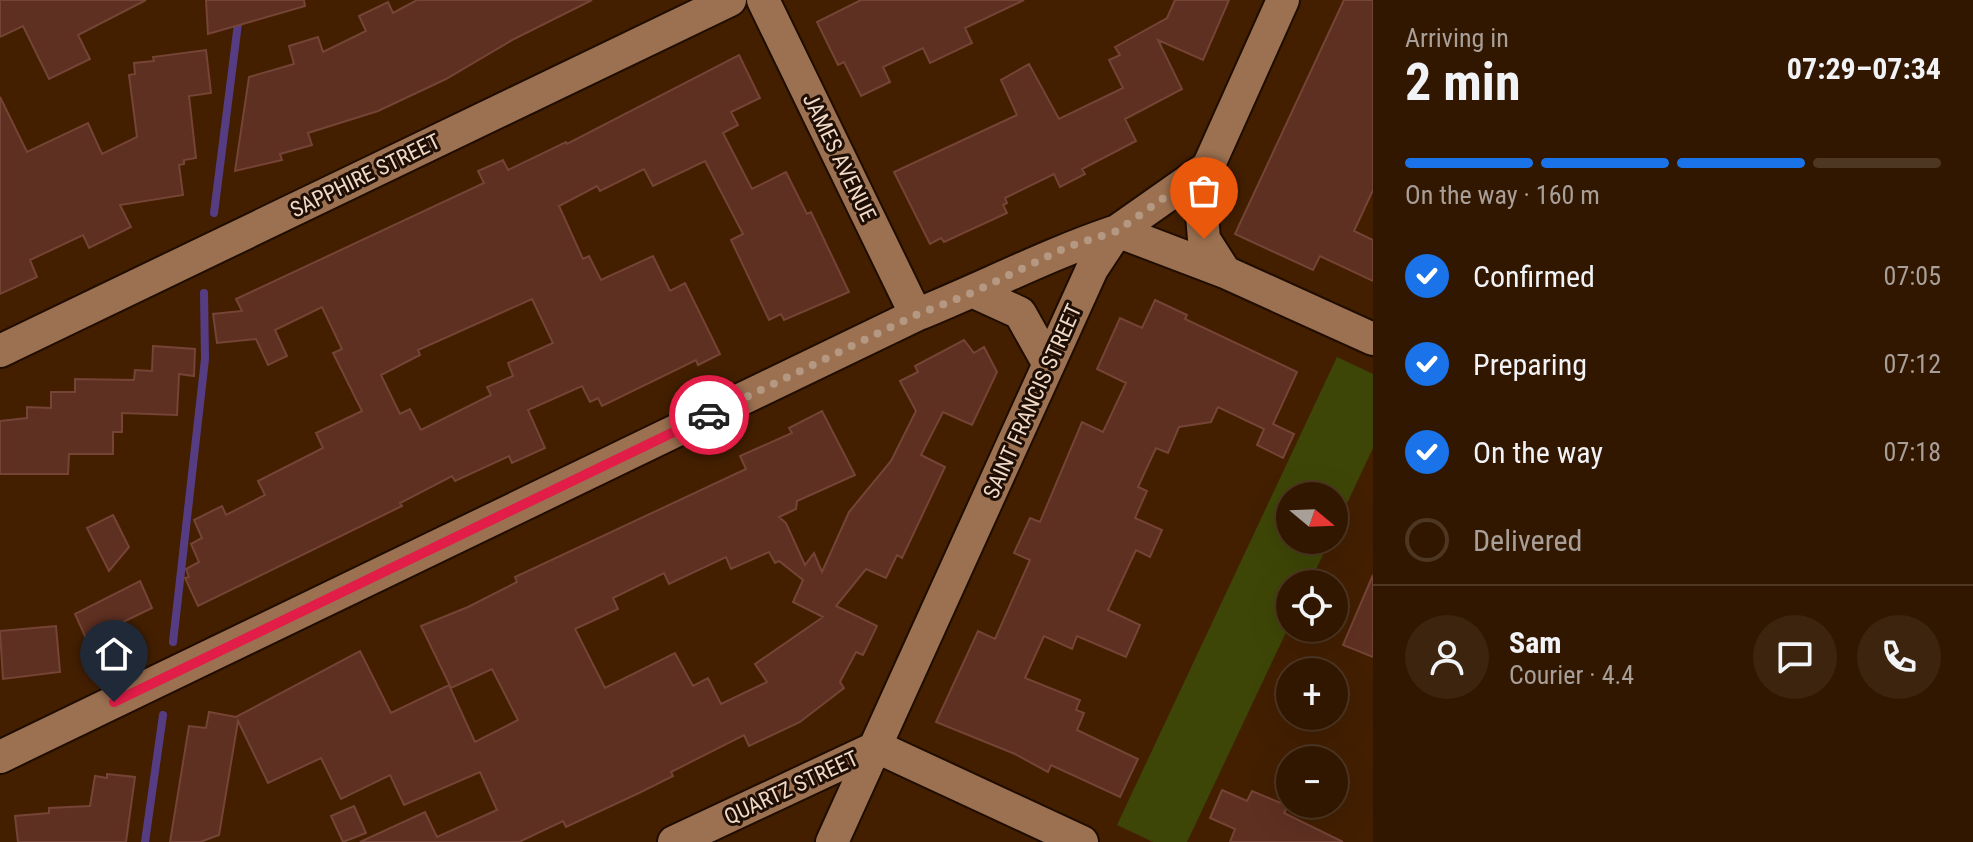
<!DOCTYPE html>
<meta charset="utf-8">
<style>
body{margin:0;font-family:"Roboto Condensed",sans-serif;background:#3d240f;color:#f1f3f6;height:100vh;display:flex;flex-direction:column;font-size:30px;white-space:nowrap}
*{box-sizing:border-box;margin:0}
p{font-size:26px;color:#a89f99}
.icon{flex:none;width:44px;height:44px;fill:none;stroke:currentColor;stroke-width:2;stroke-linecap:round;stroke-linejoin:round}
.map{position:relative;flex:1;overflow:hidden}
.drawer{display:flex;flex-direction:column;background:#321700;width:600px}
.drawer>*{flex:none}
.needle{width:52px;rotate:109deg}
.controls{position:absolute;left:1276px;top:482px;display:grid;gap:16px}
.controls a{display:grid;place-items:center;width:72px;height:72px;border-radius:50%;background:#321700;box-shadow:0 8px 32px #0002,0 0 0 2px #4d3622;font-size:40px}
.pin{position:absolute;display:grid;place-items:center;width:68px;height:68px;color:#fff;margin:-82px -34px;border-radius:50% 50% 50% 0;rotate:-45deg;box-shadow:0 0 8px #0007}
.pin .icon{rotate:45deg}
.courier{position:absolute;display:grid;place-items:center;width:80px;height:80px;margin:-40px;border:6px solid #e11d48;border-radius:50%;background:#fff;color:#222;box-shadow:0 2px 10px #0007}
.summary em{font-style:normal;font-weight:700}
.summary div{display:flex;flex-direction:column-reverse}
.summary{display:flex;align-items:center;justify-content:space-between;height:136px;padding:0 32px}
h1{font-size:52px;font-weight:700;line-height:60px}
.bar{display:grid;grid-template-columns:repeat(4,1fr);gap:12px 8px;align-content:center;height:96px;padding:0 32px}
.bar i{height:10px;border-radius:6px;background:#4d3622}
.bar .current{background:#1a73e8}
.bar p{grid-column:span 4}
.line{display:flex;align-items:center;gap:20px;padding:0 32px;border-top:2px solid #4d3622}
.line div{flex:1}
.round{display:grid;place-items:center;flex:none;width:84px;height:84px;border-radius:42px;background:#3d240f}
ol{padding:0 32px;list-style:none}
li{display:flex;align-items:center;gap:24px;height:88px}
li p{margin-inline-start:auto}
li .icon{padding:8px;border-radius:50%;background:#1a73e8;color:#fff;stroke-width:4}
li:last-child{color:#a89f99}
li i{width:44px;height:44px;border:4px solid #4d3622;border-radius:50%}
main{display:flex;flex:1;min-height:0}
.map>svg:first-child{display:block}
.green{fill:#3e4607}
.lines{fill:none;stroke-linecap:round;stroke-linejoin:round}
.stream{stroke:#563d83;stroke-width:8}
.building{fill:#5e3022;stroke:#744436;stroke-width:2;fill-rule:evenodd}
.street-casing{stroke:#200d01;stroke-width:36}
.street{stroke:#9c7151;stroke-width:32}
.done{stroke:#b49882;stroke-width:8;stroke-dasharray:0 14.4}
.route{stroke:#e11d48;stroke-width:10}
.labels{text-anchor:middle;stroke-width:6;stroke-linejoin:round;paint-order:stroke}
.street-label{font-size:22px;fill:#f1d9c8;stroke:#1e0e03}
</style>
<main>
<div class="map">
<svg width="1373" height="842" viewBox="0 0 1373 842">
<rect width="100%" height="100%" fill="#431f00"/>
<path class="green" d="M 1337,357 L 1373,374 L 1373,448 L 1334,531 L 1334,496 L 1290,496 L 1290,540 L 1330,540 L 1309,584 L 1290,584 L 1290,624 L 1187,842 L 1153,842 L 1117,825 Z"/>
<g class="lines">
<path class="stream" d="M 214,213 L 241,0
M 173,642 L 205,359 L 204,293
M 145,842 L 163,715"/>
</g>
<path class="building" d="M 0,0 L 146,0 L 78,35 L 90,59 L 49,79 L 23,26 L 0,37 Z
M 206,0 L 304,0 L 305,6 L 208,34 Z
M 417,0 L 592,0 L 514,39 L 446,79 L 378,111 L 308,133 L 312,145 L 280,154 L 282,160 L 235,171 L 249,77 L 294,64 L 289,46 L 318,37 L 323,52 L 366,31 L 359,16 L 388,2 L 393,13 Z
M 861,0 L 1024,0 L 965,28 L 972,43 L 930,63 L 923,48 L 883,67 L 890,82 L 861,96 L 844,62 L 838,65 L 817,22 Z
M 1175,0 L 1229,0 L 1203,60 L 1158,40 L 1182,89 L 1125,119 L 1136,141 L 1082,169 L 1085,174 L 1060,187 L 1054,174 L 1005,198 L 1007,203 L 1003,205 L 1007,213 L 944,242 L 941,238 L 930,244 L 894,172 L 1017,115 L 1001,80 L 1029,64 L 1059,119 L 1123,88 L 1109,60 L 1120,55 L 1115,47 L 1167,18 Z
M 1344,0 L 1373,0 L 1373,190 L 1354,231 L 1373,240 L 1373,281 L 1320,256 L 1313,270 L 1235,234 Z
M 206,50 L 211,93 L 189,96 L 196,158 L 184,160 L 184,164 L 179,165 L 183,195 L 120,205 L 131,227 L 89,248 L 83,235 L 30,260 L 37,277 L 0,294 L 0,97 L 27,152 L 88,123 L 102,154 L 137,137 L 129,75 L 135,74 L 134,63 L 154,61 L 153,57 Z
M 739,55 L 760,98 L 731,112 L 738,125 L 723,133 L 752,189 L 786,172 L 807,214 L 811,212 L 849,292 L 784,320 L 781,314 L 769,320 L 731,240 L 743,234 L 705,161 L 653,186 L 644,169 L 600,191 L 597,186 L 559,206 L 583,259 L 589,256 L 601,280 L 653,256 L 670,291 L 685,283 L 720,354 L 698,365 L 696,360 L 602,406 L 598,398 L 590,402 L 582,386 L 528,410 L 545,448 L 512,463 L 509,456 L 455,481 L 452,476 L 400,503 L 402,506 L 198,606 L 185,578 L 189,577 L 186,569 L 199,562 L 191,544 L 202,538 L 194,520 L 222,506 L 226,515 L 265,495 L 258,481 L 323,448 L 316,433 L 362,411 L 333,353 L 342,349 L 322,307 L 275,330 L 287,356 L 268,365 L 256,339 L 217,343 L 213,314 L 242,311 L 236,299 L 484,183 L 478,171 L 503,160 L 508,170 L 566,142 L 567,144 ZM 532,299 L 553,343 L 508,363 L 513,376 L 487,387 L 491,395 L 421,430 L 410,409 L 400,414 L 381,375 L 420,355 L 418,350 Z
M 1155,300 L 1187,315 L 1185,319 L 1297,372 L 1273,424 L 1294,434 L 1283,458 L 1257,445 L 1264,429 L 1218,407 L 1211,422 L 1179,427 L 1168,453 L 1156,448 L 1138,487 L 1147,491 L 1135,518 L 1162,530 L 1150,557 L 1136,550 L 1108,610 L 1140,625 L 1126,657 L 1077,636 L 1072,649 L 1044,636 L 1025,678 L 1080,700 L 1076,710 L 1084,713 L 1077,730 L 1138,759 L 1120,797 L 1051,765 L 1048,772 L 1015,754 L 936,722 L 978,631 L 995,639 L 1030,560 L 1014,553 L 1030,518 L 1040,522 L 1082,422 L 1103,432 L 1126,383 L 1097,369 L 1120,318 L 1142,328 Z
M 964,340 L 974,353 L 984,347 L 997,372 L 972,425 L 943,412 L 921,455 L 945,467 L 902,558 L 897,555 L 886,578 L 866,569 L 836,606 L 877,626 L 863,655 L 856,652 L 840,682 L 844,688 L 800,722 L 749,746 L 744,735 L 671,772 L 673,776 L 639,793 L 566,827 L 563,821 L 519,842 L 360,842 L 425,812 L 437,837 L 497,810 L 480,772 L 404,805 L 390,775 L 341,799 L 321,758 L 268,783 L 238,721 L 219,835 L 200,842 L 170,842 L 189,726 L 206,728 L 209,712 L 236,717 L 360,651 L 391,713 L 449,685 L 475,742 L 518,720 L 492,669 L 451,688 L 421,626 L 468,607 L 517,582 L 515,577 L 746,469 L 740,456 L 792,433 L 789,428 L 822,411 L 855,475 L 797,501 L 796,509 L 779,517 L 786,523 L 805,565 L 814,553 L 822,572 L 849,512 L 891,461 L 916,411 L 900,381 L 918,372 L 915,366 ZM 769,552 L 775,563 L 779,561 L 803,580 L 793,602 L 823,617 L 755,664 L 767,682 L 721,704 L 708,678 L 693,686 L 675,653 L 605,688 L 575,629 L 618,609 L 613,598 L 664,573 L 669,584 L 726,557 L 731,569 Z
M 153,346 L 195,349 L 194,376 L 179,374 L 177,415 L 122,413 L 122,432 L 113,432 L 113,454 L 69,454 L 68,474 L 0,474 L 0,421 L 27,418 L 27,407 L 51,408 L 51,392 L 75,392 L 75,379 L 134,380 L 135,370 L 152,371 Z
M 113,515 L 129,547 L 109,571 L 87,528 Z
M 1373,575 L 1373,657 L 1343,645 Z
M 140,581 L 152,608 L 123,622 L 131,639 L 94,656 L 75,614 Z
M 56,626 L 60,672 L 3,679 L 0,631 Z
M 107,774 L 135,777 L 126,842 L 18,842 L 15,816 L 49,813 L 49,808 L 90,806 L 95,776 L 107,778 Z
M 1222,790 L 1247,801 L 1252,791 L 1288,806 L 1284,813 L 1343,842 L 1230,842 L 1235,829 L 1210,818 Z
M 354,806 L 366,833 L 343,842 L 331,816 Z"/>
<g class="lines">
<g class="street-casing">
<path id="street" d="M 763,0 L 916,315
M 1208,167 L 1201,204 L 1204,239 L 1225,272
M 1117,231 L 1225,272 L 1373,339
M 974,292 L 1020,313 L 1048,363
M 0,351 L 730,0
M 0,757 L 916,315 C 983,288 1048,254 1117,231
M 674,842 L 877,747 L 1082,842
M 832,842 L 1092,269 L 1117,231 L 1208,167 L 1283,0"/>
</g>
<use href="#street" class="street"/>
</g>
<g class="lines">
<path class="done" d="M 709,415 L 916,315 L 974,292 L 1067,247 L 1117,231 L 1208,167 L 1201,204 L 1204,239"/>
<path class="route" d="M 114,702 L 709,415"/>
</g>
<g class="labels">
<g class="street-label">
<text transform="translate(840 157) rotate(64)" y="8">JAMES AVENUE</text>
<text transform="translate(365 175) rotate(-26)" y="8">SAPPHIRE STREET</text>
<text transform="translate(1032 401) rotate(-66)" y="8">SAINT FRANCIS STREET</text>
<text transform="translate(791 787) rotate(-25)" y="8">QUARTZ STREET</text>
</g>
</g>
</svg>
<div class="controls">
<a><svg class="needle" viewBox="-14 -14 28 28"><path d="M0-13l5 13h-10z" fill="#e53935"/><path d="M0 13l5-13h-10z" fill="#a89f99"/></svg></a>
<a><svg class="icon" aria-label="locate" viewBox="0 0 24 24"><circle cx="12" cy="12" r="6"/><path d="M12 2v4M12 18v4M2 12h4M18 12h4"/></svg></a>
<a>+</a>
<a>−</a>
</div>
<div class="pin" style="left:1204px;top:239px;background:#ea580c"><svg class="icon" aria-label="bag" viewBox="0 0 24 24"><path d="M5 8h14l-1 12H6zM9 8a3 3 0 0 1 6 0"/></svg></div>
<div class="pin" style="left:114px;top:702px;background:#1f2937"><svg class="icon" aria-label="home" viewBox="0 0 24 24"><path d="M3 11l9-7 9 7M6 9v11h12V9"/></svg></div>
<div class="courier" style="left:709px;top:415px"><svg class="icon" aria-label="car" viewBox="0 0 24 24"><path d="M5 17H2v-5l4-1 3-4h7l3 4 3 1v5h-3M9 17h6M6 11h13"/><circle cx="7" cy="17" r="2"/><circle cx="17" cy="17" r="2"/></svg></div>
</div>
<section class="drawer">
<div class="summary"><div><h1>2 min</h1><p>Arriving in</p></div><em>07:29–07:34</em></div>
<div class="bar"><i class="current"></i><i class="current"></i><i class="current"></i><i></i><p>On the way · 160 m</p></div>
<ol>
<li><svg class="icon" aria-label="check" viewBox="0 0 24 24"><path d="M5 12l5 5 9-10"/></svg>Confirmed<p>07:05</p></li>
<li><svg class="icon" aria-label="check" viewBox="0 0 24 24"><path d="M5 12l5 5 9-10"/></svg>Preparing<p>07:12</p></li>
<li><svg class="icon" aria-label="check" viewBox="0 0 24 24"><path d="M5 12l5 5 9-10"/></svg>On the way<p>07:18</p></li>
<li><i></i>Delivered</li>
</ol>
<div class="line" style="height:144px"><a class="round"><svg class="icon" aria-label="person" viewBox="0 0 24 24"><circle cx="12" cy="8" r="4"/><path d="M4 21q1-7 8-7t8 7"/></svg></a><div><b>Sam</b><p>Courier · 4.4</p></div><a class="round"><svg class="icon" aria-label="chat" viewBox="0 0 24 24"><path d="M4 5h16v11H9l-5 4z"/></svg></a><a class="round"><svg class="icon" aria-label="phone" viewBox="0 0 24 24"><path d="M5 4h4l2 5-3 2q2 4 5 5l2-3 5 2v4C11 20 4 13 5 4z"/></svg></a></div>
</section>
</main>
